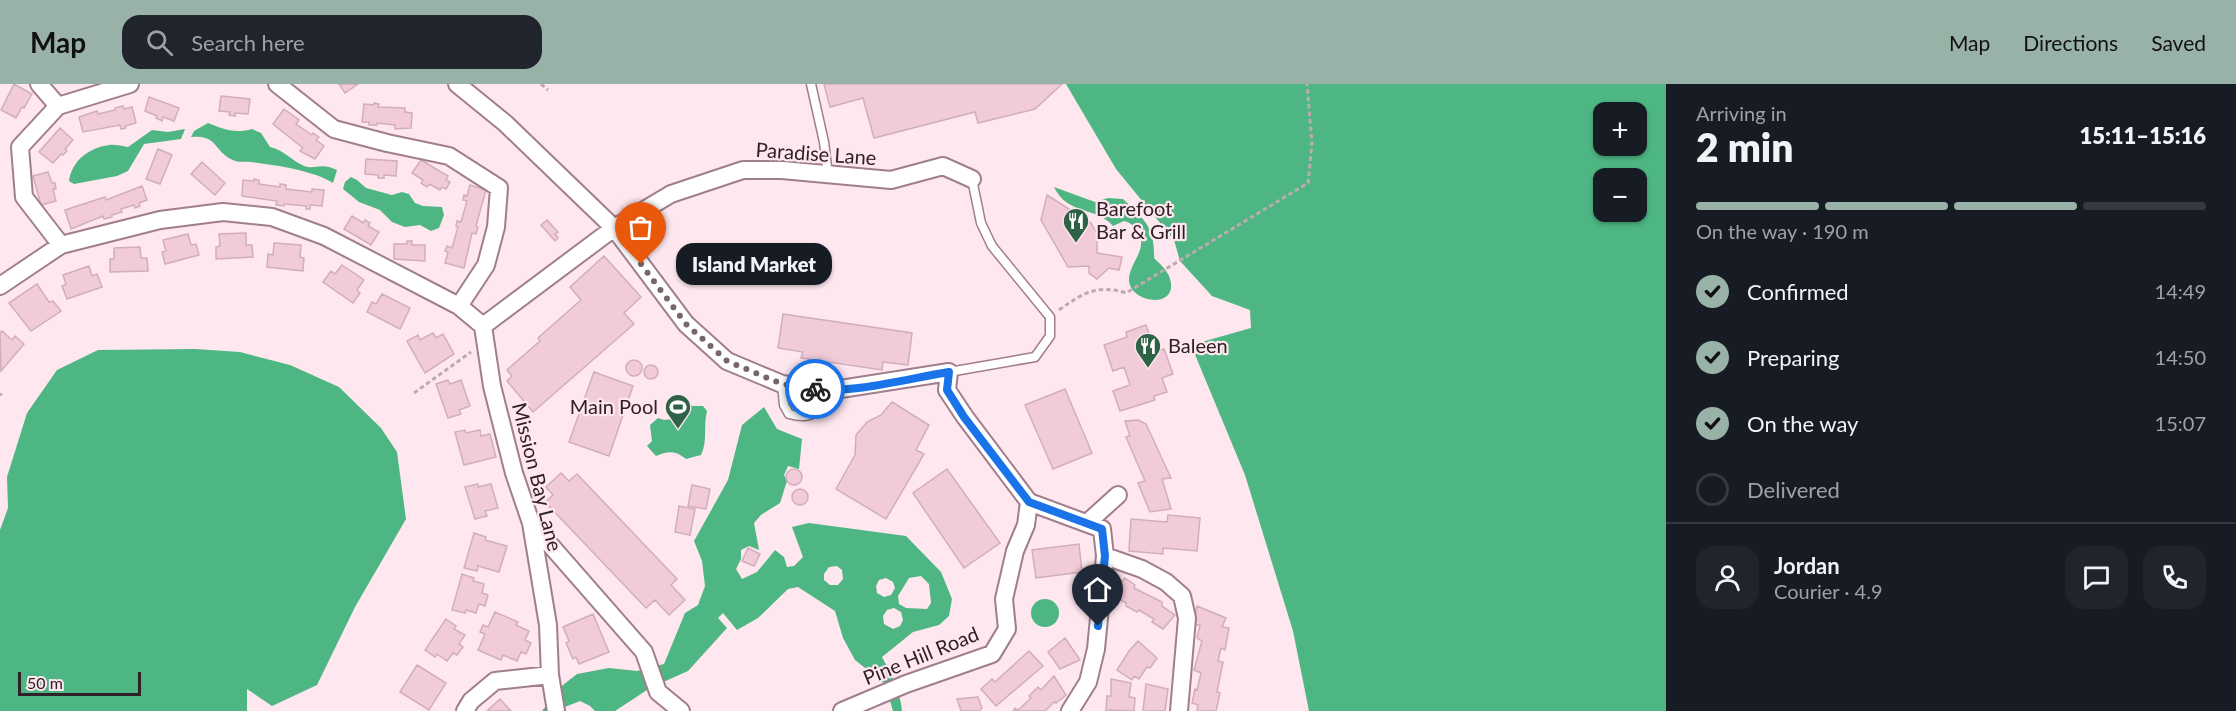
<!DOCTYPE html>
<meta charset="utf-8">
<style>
body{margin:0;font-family:Lato,sans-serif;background:#20242c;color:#f1f3f6;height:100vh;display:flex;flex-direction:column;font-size:22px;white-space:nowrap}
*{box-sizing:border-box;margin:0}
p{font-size:20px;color:#9ea1a6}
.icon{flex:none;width:33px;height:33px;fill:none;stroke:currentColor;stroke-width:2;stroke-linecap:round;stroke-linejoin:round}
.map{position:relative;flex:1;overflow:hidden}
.details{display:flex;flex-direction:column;background:#171b24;width:570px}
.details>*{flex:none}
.fabs{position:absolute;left:1593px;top:18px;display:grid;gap:12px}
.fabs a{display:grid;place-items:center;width:54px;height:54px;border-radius:12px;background:#171b24;box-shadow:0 2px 4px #0004;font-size:30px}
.scale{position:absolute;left:18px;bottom:15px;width:123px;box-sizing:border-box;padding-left:6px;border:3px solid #2f2127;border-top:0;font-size:16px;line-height:21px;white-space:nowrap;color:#2f2127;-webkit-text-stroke:4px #fee7ef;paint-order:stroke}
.pin{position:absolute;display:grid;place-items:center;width:51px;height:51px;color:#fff;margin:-62px -26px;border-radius:50% 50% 50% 0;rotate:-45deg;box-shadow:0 0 6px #0007}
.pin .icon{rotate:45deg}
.courier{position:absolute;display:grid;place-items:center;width:60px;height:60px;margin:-30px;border:4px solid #1a73e8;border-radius:50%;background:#fff;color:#222;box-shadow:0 2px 8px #0007}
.bubble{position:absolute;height:42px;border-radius:18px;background:#171b24;box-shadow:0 2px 4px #0004;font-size:20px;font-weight:800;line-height:42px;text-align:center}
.head em{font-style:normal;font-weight:800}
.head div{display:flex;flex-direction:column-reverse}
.head{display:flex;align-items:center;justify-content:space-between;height:102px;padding:0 30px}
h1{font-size:39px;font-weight:800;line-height:45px}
.bar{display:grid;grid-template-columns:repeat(4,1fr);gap:9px 6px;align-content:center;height:72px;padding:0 30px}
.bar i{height:8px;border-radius:4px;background:#363941}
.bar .current{background:#99b2a7}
.bar p{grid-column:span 4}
.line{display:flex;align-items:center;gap:15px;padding:0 30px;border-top:2px solid #363941}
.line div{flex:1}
.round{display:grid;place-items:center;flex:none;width:63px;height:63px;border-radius:18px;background:#20242c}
ol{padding:0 30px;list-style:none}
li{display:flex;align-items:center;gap:18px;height:66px}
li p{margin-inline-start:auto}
li .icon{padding:6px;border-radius:50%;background:#99b2a7;color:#111;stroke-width:4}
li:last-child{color:#9ea1a6}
li i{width:33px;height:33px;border:3px solid #363941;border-radius:50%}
header{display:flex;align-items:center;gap:36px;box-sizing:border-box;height:84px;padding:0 30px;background:#99b2a7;color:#111}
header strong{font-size:28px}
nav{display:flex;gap:33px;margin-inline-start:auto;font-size:21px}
.search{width:420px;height:54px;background:#20242c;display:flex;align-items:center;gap:15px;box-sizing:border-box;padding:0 21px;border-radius:18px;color:#9ea1a6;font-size:22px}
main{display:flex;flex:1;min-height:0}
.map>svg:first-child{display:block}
.water{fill:#4db682;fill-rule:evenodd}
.building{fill:#f2cbd9;stroke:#d2adbb;stroke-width:1.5}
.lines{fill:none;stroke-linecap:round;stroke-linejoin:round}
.service-casing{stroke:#a17e8b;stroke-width:11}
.minor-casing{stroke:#a17e8b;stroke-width:20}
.path{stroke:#beaab1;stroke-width:3;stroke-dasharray:4.5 3;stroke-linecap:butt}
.service{stroke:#fff;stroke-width:8}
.minor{stroke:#fff;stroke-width:16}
.done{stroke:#77666d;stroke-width:6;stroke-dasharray:0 10.8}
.route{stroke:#1a73e8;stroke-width:8}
.labels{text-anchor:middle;stroke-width:4.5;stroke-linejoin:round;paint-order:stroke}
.street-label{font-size:20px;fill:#2f2127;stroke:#fee7ef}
.poi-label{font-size:20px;fill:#2f2127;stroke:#fee7ef;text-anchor:start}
</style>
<header>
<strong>Map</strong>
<div class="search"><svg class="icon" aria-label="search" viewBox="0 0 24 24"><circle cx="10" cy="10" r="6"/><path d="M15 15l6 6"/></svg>Search here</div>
<nav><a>Map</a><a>Directions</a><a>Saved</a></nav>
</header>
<main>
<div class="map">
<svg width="1666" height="627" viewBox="0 0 1666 627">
<rect width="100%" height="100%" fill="#fee7ef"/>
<path class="water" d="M 1066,0 L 1666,0 L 1666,627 L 1309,627 L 1293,547 L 1245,391 L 1191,261 L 1251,244 L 1250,226 L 1212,212 L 1180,177 L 1174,156 L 1116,85 ZM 1604,28 L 1636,28 L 1636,62 L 1604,62 ZM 1604,94 L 1636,94 L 1636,128 L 1604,128 Z
M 208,39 C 223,45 236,50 252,45 L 261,49 L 270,63 C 284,66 292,77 304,82 C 315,86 321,78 337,86 L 333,99 C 313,86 275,81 251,78 C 245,77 238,79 233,76 C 213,67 218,50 191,53 L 194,47 Z
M 185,45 L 181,55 L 144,60 L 128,87 L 117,92 L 74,100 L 69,97 C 72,77 88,64 109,61 C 114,60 122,62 128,63 L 152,46 L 168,48 Z
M 351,93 L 357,96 L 366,104 L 392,111 L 402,108 L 409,110 L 415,119 L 423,122 L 442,123 L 444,131 L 439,144 L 431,147 L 420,141 L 405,143 L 392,138 L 380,126 L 359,118 L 343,105 L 345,98 Z
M 1054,103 L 1095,118 L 1108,114 L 1123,115 C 1144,135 1155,143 1154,174 C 1159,179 1166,185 1169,192 C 1182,225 1132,221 1129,197 C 1128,180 1149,165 1138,148 C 1133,141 1131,139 1124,137 L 1113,142 C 1096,122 1068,132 1054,103 Z
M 195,265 L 240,268 L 290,281 L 339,303 L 381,344 L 397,368 L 406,435 L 355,523 L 317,601 L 272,622 L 247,605 L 247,627 L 0,627 L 0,446 L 8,424 L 7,393 L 27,329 L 57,286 L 98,266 Z
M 677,314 L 693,322 L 703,322 L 707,327 C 703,343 708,357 701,371 L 686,375 C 675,366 668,367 656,372 L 647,362 L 652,357 L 650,341 L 658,334 L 664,336 L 672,335 L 675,327 L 669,317 Z
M 764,323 L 777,345 L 802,355 L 799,385 L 788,382 L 784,391 L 787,397 L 780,419 L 761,431 L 754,439 L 759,466 L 749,462 L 741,466 L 741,475 L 736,485 L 742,495 L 757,488 L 775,466 L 784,473 L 787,483 L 794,482 L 803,473 L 792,443 L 809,439 L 906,452 L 941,488 L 952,515 L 949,532 L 939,541 L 913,548 L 882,573 C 892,591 900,606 902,627 L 893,627 L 885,600 L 855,576 L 843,554 L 835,527 L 798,503 L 788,505 L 758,534 L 737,546 L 723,529 L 718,534 L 727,544 L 688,587 L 650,604 L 615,627 L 595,627 L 590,622 L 580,617 L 555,627 L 542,627 L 563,601 L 577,590 L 609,584 L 637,587 L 664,580 L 685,529 L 698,521 L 705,502 L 702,477 L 694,457 L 728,396 L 742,341 ZM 837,482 L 842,486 L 843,495 L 838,501 L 830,501 L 824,496 L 824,490 L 829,483 ZM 921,492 L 929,500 L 931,519 L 927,525 L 906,524 L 899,520 L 898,512 L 909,494 ZM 886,494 L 893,498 L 895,504 L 891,511 L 884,513 L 877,509 L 876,502 L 879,496 ZM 894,524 L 901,528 L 903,536 L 900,542 L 893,545 L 884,540 L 883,532 L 887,526 Z
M1031 529a14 14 0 1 1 28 0a14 14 0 1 1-28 0Z"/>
<path class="building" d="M 14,0 L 32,10 L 24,24 L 22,23 L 16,34 L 1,26 Z
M 339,0 L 358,0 L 345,9 Z
M 824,0 L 1062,0 L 1035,25 L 978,39 L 975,28 L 874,54 L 863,14 L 830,23 Z
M 221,12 L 250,15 L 248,30 L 235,29 L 235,32 L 229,31 L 230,28 L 219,27 Z
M 149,13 L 179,24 L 174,37 L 163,33 L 162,37 L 156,34 L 157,32 L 145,27 Z
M 374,19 L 379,20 L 378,23 L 405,24 L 405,28 L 412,29 L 411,44 L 395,45 L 395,41 L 377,39 L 377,41 L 369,41 L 369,38 L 362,38 L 364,20 L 374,21 Z
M 123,22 L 124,25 L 132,23 L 136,39 L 125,42 L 126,44 L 121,45 L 120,41 L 83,48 L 79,33 L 97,27 L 98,30 L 115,26 L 115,24 Z
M 284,25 L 299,36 L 296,40 L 312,51 L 313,49 L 319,53 L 316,56 L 324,62 L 315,75 L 300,67 L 303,64 L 273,40 Z
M 60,44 L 73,56 L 65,65 L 67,67 L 63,71 L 61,70 L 53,79 L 39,68 Z
M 158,65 L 172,71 L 160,100 L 146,95 Z
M 366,75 L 397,77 L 396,92 L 384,91 L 384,94 L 378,94 L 378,91 L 365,90 Z
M 421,76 L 448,92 L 446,96 L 450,98 L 446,105 L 442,103 L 440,106 L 429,100 L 427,103 L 421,99 L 423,96 L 412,89 Z
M 202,78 L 225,99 L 215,111 L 191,90 Z
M 48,88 L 52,99 L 55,99 L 56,105 L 53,105 L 56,117 L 41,121 L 33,92 Z
M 254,95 L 259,96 L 259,100 L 280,103 L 280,100 L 286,101 L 286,105 L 312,108 L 312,105 L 324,106 L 322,122 L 310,121 L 310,125 L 306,125 L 306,122 L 284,120 L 284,122 L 276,121 L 277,117 L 242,112 L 243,96 L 254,97 Z
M 470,101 L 486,106 L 476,142 L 478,143 L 476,150 L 472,149 L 464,184 L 445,179 L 448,168 L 445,167 L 447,162 L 452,164 L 458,143 L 456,142 L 457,137 L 461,138 L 467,117 L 463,116 L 464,111 L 467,112 Z
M 142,102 L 147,116 L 139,119 L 140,122 L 135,124 L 134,121 L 121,125 L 122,128 L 112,131 L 112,133 L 104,135 L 103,132 L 71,145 L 65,126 L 105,113 L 106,116 Z
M 1047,111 L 1091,139 L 1097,150 L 1097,169 L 1122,173 L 1119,186 L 1109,184 L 1097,195 L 1089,189 L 1089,182 L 1068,183 L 1041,136 Z
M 352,132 L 363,139 L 365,136 L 370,139 L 368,142 L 379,148 L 371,161 L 344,145 Z
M 547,136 L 558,148 L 555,150 L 558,154 L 555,157 L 541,141 Z
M 246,149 L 246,161 L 252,161 L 253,173 L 216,175 L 216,163 L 220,162 L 219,150 Z
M 188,150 L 191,161 L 196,160 L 199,171 L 165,180 L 162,168 L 166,167 L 163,156 Z
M 407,157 L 412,157 L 412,161 L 425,161 L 425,177 L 394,175 L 394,160 L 407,160 Z
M 274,159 L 301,161 L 300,173 L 304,174 L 303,187 L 267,183 L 268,170 L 273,171 Z
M 140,163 L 141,174 L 147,174 L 148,187 L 110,188 L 110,175 L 114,175 L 114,164 Z
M 604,172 L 641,213 L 624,229 L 634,240 L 533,328 L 507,297 L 512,292 L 507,286 L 540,257 L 538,254 L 581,216 L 570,203 Z
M 342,181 L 364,196 L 357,206 L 360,209 L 353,219 L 323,198 L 331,187 L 335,190 Z
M 89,182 L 92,192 L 97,190 L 102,203 L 67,215 L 62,202 L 66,200 L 63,191 Z
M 37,200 L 49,218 L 53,217 L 61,227 L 31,247 L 9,219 Z
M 382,210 L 410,224 L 400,245 L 367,228 L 372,218 L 376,220 Z
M 783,230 L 912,249 L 908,281 L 883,278 L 882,286 L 801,274 L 803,268 L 778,264 Z
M 1146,241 L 1155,268 L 1164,265 L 1173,290 L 1162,294 L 1167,308 L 1154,312 L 1155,316 L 1120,327 L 1113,307 L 1130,301 L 1124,283 L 1113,287 L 1104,261 L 1127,253 L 1126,248 Z
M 2,247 L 12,256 L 15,252 L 24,260 L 1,287 L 0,249 Z
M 433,249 L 436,254 L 443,250 L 454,270 L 425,289 L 407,257 L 418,251 L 420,256 Z
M626 284a8 8 0 1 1 16 0a8 8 0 1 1-16 0Z
M644 288a7 7 0 1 1 14 0a7 7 0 1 1-14 0Z
M 594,288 L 633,302 L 609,372 L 569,358 Z
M 448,296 L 450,300 L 461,296 L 470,322 L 459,326 L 461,330 L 448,334 L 436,300 Z
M 1065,305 L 1092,369 L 1053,385 L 1025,321 Z
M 892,318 L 929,341 L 916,366 L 924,370 L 886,435 L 836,405 L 855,371 L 856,351 L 867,338 L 881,331 Z
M 1138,336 L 1146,340 L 1171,394 L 1162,395 L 1171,425 L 1150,428 L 1138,399 L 1145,397 L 1126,353 L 1130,352 L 1125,337 Z
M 465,346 L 466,349 L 480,346 L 481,352 L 490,350 L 496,373 L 464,381 L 455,348 Z
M 947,385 L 1000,459 L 964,484 L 913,409 Z
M786 393a8 8 0 1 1 16 0a8 8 0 1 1-16 0Z
M 561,389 L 569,397 L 577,390 L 677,495 L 671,501 L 685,516 L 669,531 L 655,516 L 646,524 L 545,418 L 553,411 L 546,403 Z
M 478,400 L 478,403 L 491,400 L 498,424 L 485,427 L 487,432 L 475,435 L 465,403 Z
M 692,401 L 710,405 L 706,425 L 688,422 Z
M792 413a8 8 0 1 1 16 0a8 8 0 1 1-16 0Z
M 679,422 L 695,425 L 690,451 L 675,448 Z
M 1168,431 L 1200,434 L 1197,467 L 1163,464 L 1163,470 L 1129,467 L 1131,435 L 1167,438 Z
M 474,449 L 486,453 L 485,456 L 507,462 L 499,488 L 478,482 L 477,487 L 464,484 Z
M 1079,460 L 1082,488 L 1036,494 L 1032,466 Z
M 748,464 L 760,470 L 754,482 L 742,477 Z
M 462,490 L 474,494 L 473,497 L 484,500 L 482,509 L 488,511 L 485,522 L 479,520 L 476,529 L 466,526 L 465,529 L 452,526 Z
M 1125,494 L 1135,501 L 1134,504 L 1162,518 L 1162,522 L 1175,531 L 1163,545 L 1152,538 L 1154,535 L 1139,526 L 1137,528 L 1126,522 L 1126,519 L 1110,510 Z
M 1197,522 L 1226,534 L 1222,543 L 1229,544 L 1225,566 L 1221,564 L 1218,577 L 1223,578 L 1217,608 L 1220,609 L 1216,627 L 1197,627 L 1198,621 L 1192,619 L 1195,605 L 1197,606 L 1201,589 L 1194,586 L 1202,557 L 1197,554 L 1200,541 L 1193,541 Z
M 495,528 L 518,538 L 516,541 L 529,547 L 525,556 L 531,559 L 526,570 L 521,568 L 517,577 L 503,571 L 501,576 L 478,566 L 485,550 L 480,548 L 483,541 L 488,543 Z
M 593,530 L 609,568 L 579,580 L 576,573 L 573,575 L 566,559 L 569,557 L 563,543 Z
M 446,535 L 456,542 L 454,545 L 465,551 L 459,560 L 463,563 L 457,571 L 453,569 L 447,577 L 437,570 L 435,573 L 425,566 Z
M 1065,554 L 1080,576 L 1060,585 L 1048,568 Z
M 1138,557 L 1157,574 L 1150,584 L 1147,583 L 1139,595 L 1134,592 L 1132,596 L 1117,586 L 1129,567 Z
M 1029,567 L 1043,582 L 996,622 L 981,605 L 992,595 L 995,598 Z
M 417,581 L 446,599 L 429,626 L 400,608 Z
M 1054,592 L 1066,611 L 1056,619 L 1054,618 L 1045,627 L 1013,627 L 1015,624 L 1018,626 L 1031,614 L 1029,612 L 1038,603 L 1041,606 Z
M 1111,595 L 1131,599 L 1129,613 L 1135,614 L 1134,627 L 1106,626 L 1107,612 L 1111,612 Z
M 1146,600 L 1168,605 L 1165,627 L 1143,627 Z
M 978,613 L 982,624 L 979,627 L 961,627 L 957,615 Z
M 500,615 L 511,627 L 487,627 Z"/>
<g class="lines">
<g class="service-casing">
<path id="service" d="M 811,0 L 824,58 L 828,91
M 949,288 L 1035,273 L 1050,252 L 1050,233 L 992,162 L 981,139 L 972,95
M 782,300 L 784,321 L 789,330 C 814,337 817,327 828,307"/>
</g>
<g class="minor-casing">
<path id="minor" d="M 39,0 L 58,22
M 277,0 L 334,45 L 387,59 L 449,72 L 499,104 L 496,143 L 486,181 L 459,222
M 457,0 L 505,39 L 614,144 L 686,240 L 727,277 L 782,300 L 828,307 L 949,288 L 947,306 L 965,333 L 1029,418 L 1026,441 L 1015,467 L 1004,515 L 1007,545 L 992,570 L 906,600 L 842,627
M 61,161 L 24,113 L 20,63 L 58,22 L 130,0
M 0,202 L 61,161 L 160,136 L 223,128 L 272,133 L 324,152 L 459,222 L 483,242
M 483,242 L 614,144 L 671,110 L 743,86 L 782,86 L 891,96 L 943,82 L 972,95
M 483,242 L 492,302 L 514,389 L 531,439 L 548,541 L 550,591 L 556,627
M 1029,418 L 1102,445 L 1105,472 L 1096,565 L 1088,598 L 1070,627
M 1087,439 L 1118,411
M 532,440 L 644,568 L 658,608 L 681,627
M 1105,472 L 1142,485 L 1166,498 L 1182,512 L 1187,534 L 1179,627
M 465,627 L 471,617 L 495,597 L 550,591"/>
</g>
<path class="path" d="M 541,0 L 548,6
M 1059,226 C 1083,209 1097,200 1126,209 L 1308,99 L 1312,59 L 1307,0
M 414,309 L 471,268
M 0,310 L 2,311"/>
<use href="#service" class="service"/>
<use href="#minor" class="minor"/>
</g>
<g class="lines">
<path class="done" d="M 641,180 L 686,240 L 727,277 L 782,300 L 815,305"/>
<path class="route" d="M 815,305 C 851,310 911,294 949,288 L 947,306 L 964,333 L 1029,418 L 1102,445 L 1105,472 L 1098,542"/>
</g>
<defs>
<g id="restaurant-pin" transform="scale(1.35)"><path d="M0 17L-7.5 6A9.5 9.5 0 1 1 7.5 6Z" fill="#2e6247" stroke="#fee7ef"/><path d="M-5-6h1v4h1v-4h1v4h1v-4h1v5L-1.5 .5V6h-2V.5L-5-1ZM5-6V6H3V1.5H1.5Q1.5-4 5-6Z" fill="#fff"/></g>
<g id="stadium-pin" transform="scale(1.35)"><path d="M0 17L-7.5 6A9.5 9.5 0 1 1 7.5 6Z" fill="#2e6247" stroke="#fee7ef"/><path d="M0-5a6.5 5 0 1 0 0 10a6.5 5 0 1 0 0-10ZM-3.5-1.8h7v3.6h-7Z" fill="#fff"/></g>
</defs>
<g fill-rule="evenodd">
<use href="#restaurant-pin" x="1076" y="137"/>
<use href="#restaurant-pin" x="1148" y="262"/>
<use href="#stadium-pin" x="678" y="323"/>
</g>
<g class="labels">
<g class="street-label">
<text transform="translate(816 70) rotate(4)" y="7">Paradise Lane</text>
<text transform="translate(537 393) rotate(76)" y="7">Mission Bay Lane</text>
<text transform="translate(921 572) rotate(-22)" y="7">Pine Hill Road</text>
</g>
<g class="poi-label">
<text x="1096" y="132">Barefoot<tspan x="1096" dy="23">Bar &amp; Grill</tspan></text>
<text x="1168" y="269">Baleen</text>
<text x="658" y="330" text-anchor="end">Main Pool</text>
</g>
</g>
</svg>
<div class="fabs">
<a>+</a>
<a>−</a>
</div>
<div class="scale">50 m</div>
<div class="pin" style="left:641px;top:180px;background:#ea580c"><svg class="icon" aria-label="bag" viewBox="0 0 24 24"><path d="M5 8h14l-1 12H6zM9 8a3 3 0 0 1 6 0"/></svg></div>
<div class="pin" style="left:1098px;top:542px;background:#1f2937"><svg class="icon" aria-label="home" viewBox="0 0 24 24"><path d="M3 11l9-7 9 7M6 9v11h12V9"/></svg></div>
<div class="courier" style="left:815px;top:305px"><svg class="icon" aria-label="bike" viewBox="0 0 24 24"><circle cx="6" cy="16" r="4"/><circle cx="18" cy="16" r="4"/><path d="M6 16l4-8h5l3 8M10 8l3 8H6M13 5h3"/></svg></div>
<div class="bubble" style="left:676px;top:159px;width:156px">Island Market</div>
</div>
<section class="details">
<div class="head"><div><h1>2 min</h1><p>Arriving in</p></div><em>15:11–15:16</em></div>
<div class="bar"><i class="current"></i><i class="current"></i><i class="current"></i><i></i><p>On the way · 190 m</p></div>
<ol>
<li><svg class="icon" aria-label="check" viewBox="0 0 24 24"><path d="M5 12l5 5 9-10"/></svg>Confirmed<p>14:49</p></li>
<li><svg class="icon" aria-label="check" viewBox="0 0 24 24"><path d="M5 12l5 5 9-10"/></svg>Preparing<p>14:50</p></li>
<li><svg class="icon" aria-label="check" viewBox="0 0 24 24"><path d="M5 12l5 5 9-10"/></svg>On the way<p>15:07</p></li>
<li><i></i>Delivered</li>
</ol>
<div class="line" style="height:108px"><a class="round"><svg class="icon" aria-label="person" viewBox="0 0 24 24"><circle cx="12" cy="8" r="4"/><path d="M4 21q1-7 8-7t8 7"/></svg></a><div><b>Jordan</b><p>Courier · 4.9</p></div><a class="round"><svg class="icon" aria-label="chat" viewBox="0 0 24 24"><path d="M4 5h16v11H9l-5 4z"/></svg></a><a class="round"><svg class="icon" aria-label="phone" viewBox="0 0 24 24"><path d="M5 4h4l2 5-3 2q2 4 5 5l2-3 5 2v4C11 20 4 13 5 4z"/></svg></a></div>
</section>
</main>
